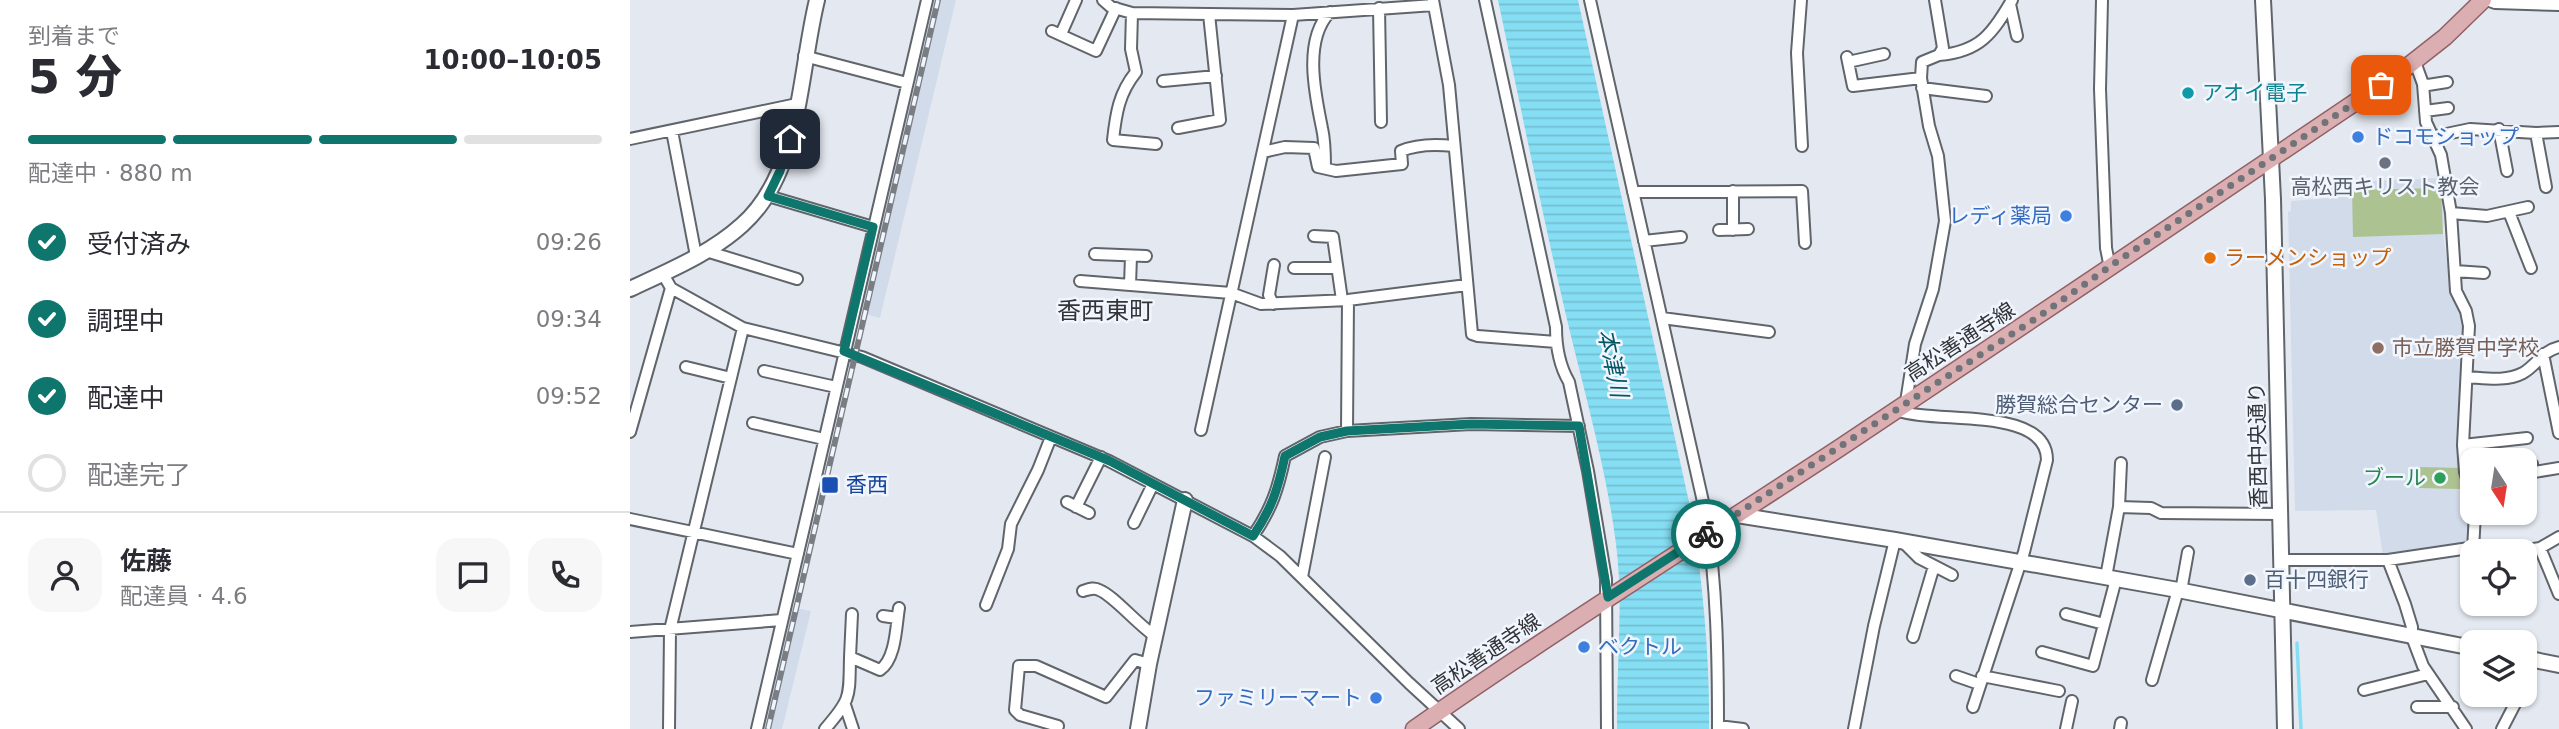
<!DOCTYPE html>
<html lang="ja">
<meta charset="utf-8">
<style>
body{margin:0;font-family:"DejaVu Sans","Noto Sans JP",sans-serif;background:#f7f7f7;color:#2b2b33;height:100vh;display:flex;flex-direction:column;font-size:26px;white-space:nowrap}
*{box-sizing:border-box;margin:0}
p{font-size:23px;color:#7c7c81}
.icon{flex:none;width:38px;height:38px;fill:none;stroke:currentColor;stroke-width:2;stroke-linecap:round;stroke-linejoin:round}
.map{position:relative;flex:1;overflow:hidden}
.details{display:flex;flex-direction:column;background:#fff;width:630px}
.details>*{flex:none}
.needle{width:46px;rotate:168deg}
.tools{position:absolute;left:1830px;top:448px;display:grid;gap:14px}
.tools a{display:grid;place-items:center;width:77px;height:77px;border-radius:14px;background:#fff;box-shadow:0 2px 5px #0004;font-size:35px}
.pin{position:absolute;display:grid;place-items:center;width:60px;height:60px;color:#fff;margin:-30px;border-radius:14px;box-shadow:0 4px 10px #0006}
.courier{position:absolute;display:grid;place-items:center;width:70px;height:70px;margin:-35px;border:5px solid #0f766e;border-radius:50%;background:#fff;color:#222;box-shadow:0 2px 9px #0007}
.headline em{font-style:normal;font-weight:800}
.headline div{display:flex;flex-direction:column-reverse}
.headline{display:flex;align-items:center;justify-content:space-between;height:119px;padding:0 28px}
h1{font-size:46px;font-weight:800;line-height:52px}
.bar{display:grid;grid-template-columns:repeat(4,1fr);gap:10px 7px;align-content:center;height:84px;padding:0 28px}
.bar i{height:9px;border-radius:5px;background:#e1e1e2}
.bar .on{background:#0f766e}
.bar p{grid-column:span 4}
.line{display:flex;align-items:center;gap:18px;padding:0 28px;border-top:2px solid #e1e1e2}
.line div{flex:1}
.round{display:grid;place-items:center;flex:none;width:74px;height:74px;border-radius:21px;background:#f7f7f7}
ol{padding:0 28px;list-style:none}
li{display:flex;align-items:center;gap:21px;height:77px}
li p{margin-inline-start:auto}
li .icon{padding:7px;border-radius:50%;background:#0f766e;color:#fff;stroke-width:4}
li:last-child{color:#7c7c81}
li i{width:38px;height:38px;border:4px solid #e1e1e2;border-radius:50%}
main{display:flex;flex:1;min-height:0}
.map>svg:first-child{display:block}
.built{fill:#d2dbea}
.grass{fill:#adc291}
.water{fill:url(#water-rules)}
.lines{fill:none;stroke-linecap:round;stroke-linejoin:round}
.stream{stroke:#85def3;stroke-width:3.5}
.street-casing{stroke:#60656b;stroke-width:14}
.secondary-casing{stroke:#60656b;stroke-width:18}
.primary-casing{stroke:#906065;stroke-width:19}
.street{stroke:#fff;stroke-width:10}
.secondary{stroke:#fff;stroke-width:14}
.primary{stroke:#dbaeb2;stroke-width:16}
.rail-casing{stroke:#7a7e83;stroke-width:6}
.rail{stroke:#f1f6fe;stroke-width:3.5;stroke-dasharray:10;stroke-linecap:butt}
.done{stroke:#707378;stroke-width:7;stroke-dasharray:0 12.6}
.route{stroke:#0f766e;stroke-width:9}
.culture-dot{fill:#0f9aa8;stroke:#f1f6fe;stroke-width:2.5}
.shop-dot{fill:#3f7fe0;stroke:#f1f6fe;stroke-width:2.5}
.worship-dot{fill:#6b7280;stroke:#f1f6fe;stroke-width:2.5}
.food-dot{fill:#e8710a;stroke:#f1f6fe;stroke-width:2.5}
.education-dot{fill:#8d6e63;stroke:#f1f6fe;stroke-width:2.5}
.service-dot{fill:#5c6f8a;stroke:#f1f6fe;stroke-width:2.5}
.leisure-dot{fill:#2e9e5b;stroke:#f1f6fe;stroke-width:2.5}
.transit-dot{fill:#1a4fb4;stroke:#f1f6fe;stroke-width:2.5}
.labels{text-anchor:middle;stroke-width:5;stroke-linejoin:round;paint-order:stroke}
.culture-label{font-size:21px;fill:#0d838f;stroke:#f1f6fe;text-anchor:start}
.shop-label{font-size:21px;fill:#366cbe;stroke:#f1f6fe;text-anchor:start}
.worship-label{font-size:21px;fill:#5b616d;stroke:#f1f6fe}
.food-label{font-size:21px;fill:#c56008;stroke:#f1f6fe;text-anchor:start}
.street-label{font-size:21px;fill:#323437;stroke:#f1f6fe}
.education-label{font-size:21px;fill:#785e54;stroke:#f1f6fe;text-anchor:start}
.service-label{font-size:21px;fill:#4e5e75;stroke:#f1f6fe;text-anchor:end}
.leisure-label{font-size:21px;fill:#27864d;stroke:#f1f6fe;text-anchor:end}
.transit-label{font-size:21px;fill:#164399;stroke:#f1f6fe;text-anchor:start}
.water-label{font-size:23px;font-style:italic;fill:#045664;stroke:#f1f6fe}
.quarter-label{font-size:24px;fill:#323437;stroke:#f1f6fe}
</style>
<main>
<section class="details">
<div class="headline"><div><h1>5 分</h1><p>到着まで</p></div><em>10:00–10:05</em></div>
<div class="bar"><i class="on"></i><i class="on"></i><i class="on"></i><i></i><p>配達中 · 880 m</p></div>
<ol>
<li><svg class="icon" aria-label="check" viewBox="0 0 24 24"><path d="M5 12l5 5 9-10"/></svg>受付済み<p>09:26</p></li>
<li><svg class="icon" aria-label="check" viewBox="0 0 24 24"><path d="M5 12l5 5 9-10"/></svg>調理中<p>09:34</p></li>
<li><svg class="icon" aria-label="check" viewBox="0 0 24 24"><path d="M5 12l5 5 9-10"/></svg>配達中<p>09:52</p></li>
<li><i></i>配達完了</li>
</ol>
<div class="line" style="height:126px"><a class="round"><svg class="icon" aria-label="person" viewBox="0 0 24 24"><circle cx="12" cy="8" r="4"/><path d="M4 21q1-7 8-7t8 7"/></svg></a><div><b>佐藤</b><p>配達員 · 4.6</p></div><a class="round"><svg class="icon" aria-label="chat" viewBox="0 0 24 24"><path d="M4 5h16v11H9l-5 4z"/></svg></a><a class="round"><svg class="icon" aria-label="phone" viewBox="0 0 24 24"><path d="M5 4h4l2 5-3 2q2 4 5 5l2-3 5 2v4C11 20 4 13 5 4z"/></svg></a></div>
</section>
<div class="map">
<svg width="1929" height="729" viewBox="0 0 1929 729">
<defs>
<pattern id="water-rules" width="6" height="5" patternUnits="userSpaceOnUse" patternTransform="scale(1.75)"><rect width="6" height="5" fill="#85def3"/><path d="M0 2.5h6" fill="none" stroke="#73bfd1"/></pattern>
</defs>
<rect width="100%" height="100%" fill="#e4e9f1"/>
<path class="built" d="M 302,0 L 326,0 L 250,318 L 229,312 Z
M 1809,178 L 1814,213 L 1813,234 L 1822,293 L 1835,322 L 1839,494 L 1843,516 L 1841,544 L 1753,556 L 1746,510 L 1665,511 L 1658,212 L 1661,211 L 1661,201 L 1700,198 L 1701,183 Z
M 160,607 L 181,611 L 152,729 L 132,729 Z"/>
<path class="grass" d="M 1811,188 L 1813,234 L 1723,237 L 1722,190 Z
M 1790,467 L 1831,468 L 1830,489 L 1789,488 Z"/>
<path class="water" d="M 868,0 L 948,0 L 1063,520 C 1073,589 1080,659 1079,729 L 987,729 C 986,666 994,607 986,544 C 976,466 953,388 935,311 C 911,208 890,104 868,0 Z"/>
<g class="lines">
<path class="stream" d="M 1667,643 L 1671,729"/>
<g class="street-casing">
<path id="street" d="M 473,0 L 481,7 L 502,13 L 579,14 L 663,15 L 804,5
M 803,0 L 819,85 L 842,334 L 848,336 L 926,342
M 855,0 L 926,327 C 926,346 929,365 939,382 L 958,471 L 976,579 L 977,729
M 960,0 L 1076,515 C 1087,587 1088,657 1088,729
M 1171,0 L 1167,53 L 1172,146
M 1472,0 L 1470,89 L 1476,248 L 1480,268
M 1857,0 L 1865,3 L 1929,5
M 1380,4 L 1387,36
M 749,8 L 751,122
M 502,13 L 501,49 L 506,72 C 489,93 486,113 483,140 L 526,144
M 422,31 L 466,51 L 486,8
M 431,34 L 446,0
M 1309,55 C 1350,52 1363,33 1382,0
M 174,56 L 277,83
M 1217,57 L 1223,86 L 1291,78 L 1292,62 L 1309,55 L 1313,48 L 1305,0
M 1218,62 L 1254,54
M 1785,62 L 1793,84 L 1796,122 L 1811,155 L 1821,213 L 1826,291 L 1836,311 L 1839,326 L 1833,445 L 1835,472 L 1843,499
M 533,81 L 586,76
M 1793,84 L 1798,85 L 1817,82
M 1292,88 L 1356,96
M 1795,111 L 1818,108
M 548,128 L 590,120 L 579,14
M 1869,129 L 1877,171
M 42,131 L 66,256
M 1906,133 L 1916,187
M 1802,137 L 1840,129 L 1906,133 L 1929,132
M 0,139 L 167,104
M 633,152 L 655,147 L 684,148 L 688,167 L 706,171 L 772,164 L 771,151 C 787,144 806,144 824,146
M 695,167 C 695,154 695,141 692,128 C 685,94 673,40 700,12
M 1103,191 L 1103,230
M 1003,192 L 1172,191 L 1175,243
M 138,196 L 243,227
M 1879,212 L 1901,268
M 1821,213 L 1857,216 L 1898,207
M 1089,230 L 1118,229
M 684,236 L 703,237 L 712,300
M 1014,241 L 1051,237
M 76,251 L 167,279
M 465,254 L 516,256
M 664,268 L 707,268
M 1825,271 L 1854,273
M 33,274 L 41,288 L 113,328 L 232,357 L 479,461 L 623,536 L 650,556 L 779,683 L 829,729
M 450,281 L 601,293 L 631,304 L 718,300 L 837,285
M 500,285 L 501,256
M 643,304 L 639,295 L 644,265
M 1032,318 L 1139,332
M 1913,354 L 1929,433
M 56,367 L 101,378
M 134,371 L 206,387
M 1837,377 C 1855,378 1876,382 1893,373 C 1907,365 1912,351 1929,347
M 1276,402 L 1285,344 L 1303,289 L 1315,221 L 1308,156 L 1299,126 L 1291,78
M 1267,410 C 1302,425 1417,405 1417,460 L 1394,552 L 1343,707
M 123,423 L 194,439
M 571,430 L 663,15
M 717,431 L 841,424 L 949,426
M 0,432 L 41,288
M 1833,445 L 1897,438
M 1491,463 L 1489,507 L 1521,508 L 1531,513 L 1650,514
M 1895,465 L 1902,464
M 1904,472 L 1929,468
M 437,502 L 459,513
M 446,507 L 471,457
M 0,519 L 168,554
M 504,523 L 523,484
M 623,536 C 642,508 648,489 655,456 L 690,437 L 717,431 L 718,300
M 1272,541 L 1289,558 L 1322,575
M 1910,548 L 1929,594
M 1843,550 L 1845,513
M 1891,551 L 1910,548 L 1929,537
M 1651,560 L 1758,560 L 1839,548 L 1844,551
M 1758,560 L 1775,604 L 1782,627 L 1782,637 L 1793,666 L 1836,729
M 672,577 L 695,457
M 1476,577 L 1489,507
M 453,591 C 459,589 464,587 469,590 C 483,595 508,625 525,636
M 1551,591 L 1558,552
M 356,605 L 378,549 L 381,524 L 408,470 L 421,437
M 1436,614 L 1474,624
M 253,616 L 267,618
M 0,632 L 152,620
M 1283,637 L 1304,566
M 1412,652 L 1463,666 L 1486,579
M 220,657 L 222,614
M 1326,676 L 1349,684
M 1352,676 L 1429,691
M 1522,680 L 1548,590
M 1734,690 L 1798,674
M 215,705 L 223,729
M 1787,707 L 1823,707
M 428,726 L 390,715 L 385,710 L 389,666 L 406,666 L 476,697 L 505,660 L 519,664
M 1088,726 L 1113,729
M 39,729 L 40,630 L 113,328
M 127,729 L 297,0
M 195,729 C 222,698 219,697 220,657 L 250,670 C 266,659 266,626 269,608
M 1224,729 L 1244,626 L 1265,540
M 1436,729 L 1442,701
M 1490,729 L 1491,723
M 1872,729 L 1886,702"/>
</g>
<g class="secondary-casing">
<path id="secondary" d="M 1633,0 L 1643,199 L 1655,729
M 0,289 C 38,271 80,254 112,225 C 171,173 169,73 187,0
M 1107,515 L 1265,540 L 1548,590 L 1843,648
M 1895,658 L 1929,665
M 508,729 L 519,664 L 555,500"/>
</g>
<g class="primary-casing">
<path id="primary" d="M 784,729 C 923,632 1066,542 1208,449 C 1397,324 1585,196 1773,70 L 1815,37 L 1853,0"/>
</g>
<use href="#street" class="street"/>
<use href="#secondary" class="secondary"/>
<use href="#primary" class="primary"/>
<g class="rail-casing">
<path id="rail" d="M 138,729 L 308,0"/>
</g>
<use href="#rail" class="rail"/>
</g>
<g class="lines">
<path class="done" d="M 1076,534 L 1408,317 L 1492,258 L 1751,85"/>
<path class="route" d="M 160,139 L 150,171 L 138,196 L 243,227 L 214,351 L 480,461 L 623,536 C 642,508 648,489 655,456 L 690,437 L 717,431 L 841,424 L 949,426 L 978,597 L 1076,534"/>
</g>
<circle class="culture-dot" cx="1558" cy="93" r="7"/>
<g class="shop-dot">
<circle cx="1728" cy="137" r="7"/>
<circle cx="1436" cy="216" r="7"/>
<circle cx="954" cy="647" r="7"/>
<circle cx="746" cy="698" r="7"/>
</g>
<circle class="worship-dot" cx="1755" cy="163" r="7"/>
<circle class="food-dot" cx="1580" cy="258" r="7"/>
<circle class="education-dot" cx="1748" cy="348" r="7"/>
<g class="service-dot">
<circle cx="1547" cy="405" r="7"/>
<circle cx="1620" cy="580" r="7"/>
</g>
<circle class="leisure-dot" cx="1810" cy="478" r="7"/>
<rect class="transit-dot" x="191" y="476" width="18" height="18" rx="3.5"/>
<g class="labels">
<g class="culture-label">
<text x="1572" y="100">アオイ電子</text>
</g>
<g class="shop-label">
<text x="1742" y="144">ドコモショップ</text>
<text x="1422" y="223" text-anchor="end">レディ薬局</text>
<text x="968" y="654">ベクトル</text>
<text x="732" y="705" text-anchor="end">ファミリーマート</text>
</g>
<g class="worship-label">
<text x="1755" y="194">高松西キリスト教会</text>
</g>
<g class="food-label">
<text x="1594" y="265">ラーメンショップ</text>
</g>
<g class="street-label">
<text transform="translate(1330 342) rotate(-33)" y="7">高松善通寺線</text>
<text transform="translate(1628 445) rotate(-91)" y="7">香西中央通り</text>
<text transform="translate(856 654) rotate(-34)" y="7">高松善通寺線</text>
</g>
<g class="education-label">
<text x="1762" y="355">市立勝賀中学校</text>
</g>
<g class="service-label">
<text x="1533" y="412">勝賀総合センター</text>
<text x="1634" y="587" text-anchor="start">百十四銀行</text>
</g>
<g class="leisure-label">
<text x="1796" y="485">ブール</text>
</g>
<g class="transit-label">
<text x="216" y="492">香西</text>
</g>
<g class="water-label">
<text transform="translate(983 363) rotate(78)" y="8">本津川</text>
</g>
<g class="quarter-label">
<text x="475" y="319">香西東町</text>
</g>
</g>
</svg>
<div class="tools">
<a><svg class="needle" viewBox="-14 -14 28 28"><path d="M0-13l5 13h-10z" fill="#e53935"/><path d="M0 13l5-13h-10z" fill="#7c7c81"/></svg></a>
<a><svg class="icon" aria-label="locate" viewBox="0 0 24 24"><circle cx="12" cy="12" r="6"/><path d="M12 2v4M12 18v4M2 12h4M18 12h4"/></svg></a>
<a><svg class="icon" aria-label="layers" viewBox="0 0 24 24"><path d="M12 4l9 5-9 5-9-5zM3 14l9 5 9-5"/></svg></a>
</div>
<div class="pin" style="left:1751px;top:85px;background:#ea580c"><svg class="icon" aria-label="bag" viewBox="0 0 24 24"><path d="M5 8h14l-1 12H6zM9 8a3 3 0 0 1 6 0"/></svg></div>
<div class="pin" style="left:160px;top:139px;background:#1f2937"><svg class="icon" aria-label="home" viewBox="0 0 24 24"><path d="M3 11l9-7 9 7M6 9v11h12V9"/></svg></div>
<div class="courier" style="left:1076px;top:534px"><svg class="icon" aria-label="bike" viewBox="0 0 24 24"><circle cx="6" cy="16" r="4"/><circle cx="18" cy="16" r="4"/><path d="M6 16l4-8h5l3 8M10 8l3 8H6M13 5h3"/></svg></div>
</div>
</main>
